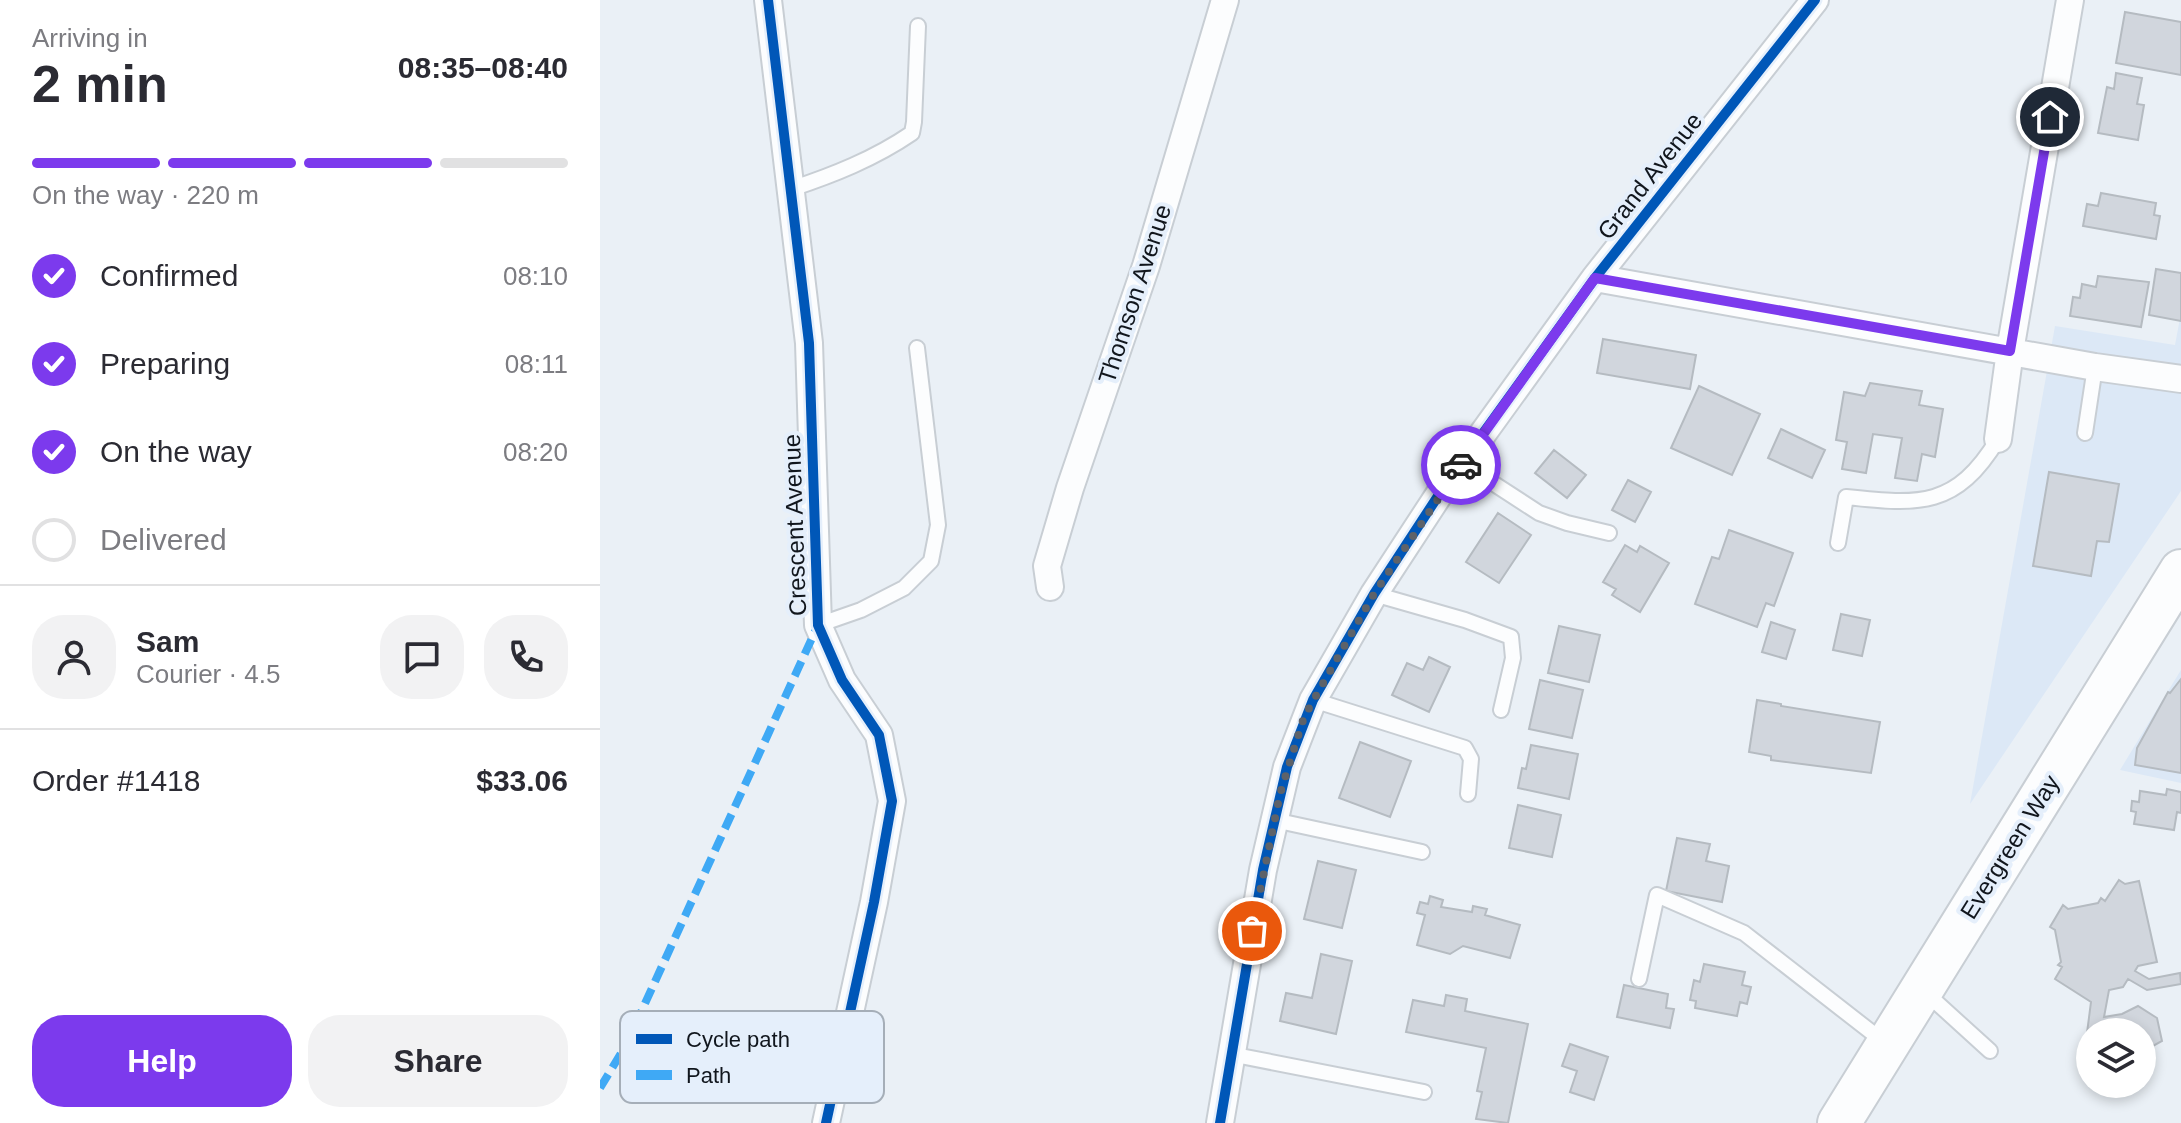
<!DOCTYPE html>
<meta charset="utf-8">
<style>
body{margin:0;font-family:Arial,sans-serif;background:#f2f2f3;color:#2b2b33;height:100vh;display:flex;flex-direction:column;font-size:30px;white-space:nowrap}
*{box-sizing:border-box;margin:0}
p{font-size:26px;color:#7c7c81}
.icon{flex:none;width:44px;height:44px;fill:none;stroke:currentColor;stroke-width:2;stroke-linecap:round;stroke-linejoin:round}
.map{position:relative;flex:1;overflow:hidden}
.panel{display:flex;flex-direction:column;background:#fff;width:600px}
.panel>*{flex:none}
.controls{position:absolute;left:1476px;top:1018px;display:grid;gap:16px}
.controls a{display:grid;place-items:center;width:80px;height:80px;border-radius:50%;background:#fff;box-shadow:0 4px 12px #0003;font-size:40px}
.pin{position:absolute;display:grid;place-items:center;width:68px;height:68px;color:#fff;margin:-34px;border:4px solid #fff;border-radius:50%;box-shadow:0 2px 8px #0007}
.courier{position:absolute;display:grid;place-items:center;width:80px;height:80px;margin:-40px;border:6px solid #7c3aed;border-radius:50%;background:#fff;color:#222;box-shadow:0 2px 10px #0007}
.overview em{font-style:normal;font-weight:600}
.overview div{display:flex;flex-direction:column-reverse}
.overview{display:flex;align-items:center;justify-content:space-between;height:136px;padding:0 32px}
h1{font-size:52px;font-weight:600;line-height:60px}
.bar{display:grid;grid-template-columns:repeat(4,1fr);gap:12px 8px;align-content:center;height:96px;padding:0 32px}
.bar i{height:10px;border-radius:6px;background:#e1e1e2}
.bar .on{background:#7c3aed}
.bar p{grid-column:span 4}
.line{display:flex;align-items:center;gap:20px;padding:0 32px;border-top:2px solid #e1e1e2}
.line div{flex:1}
.round{display:grid;place-items:center;flex:none;width:84px;height:84px;border-radius:32px;background:#f2f2f3}
ol{padding:0 32px;list-style:none}
li{display:flex;align-items:center;gap:24px;height:88px}
li p{margin-inline-start:auto}
li .icon{padding:8px;border-radius:50%;background:#7c3aed;color:#fff;stroke-width:4}
li:last-child{color:#7c7c81}
li i{width:44px;height:44px;border:4px solid #e1e1e2;border-radius:50%}
.action{display:flex;gap:16px;margin-top:auto;padding:16px 32px}
.action a{flex:1;height:92px;border-radius:32px;background:#7c3aed;color:#fff;font-size:32px;font-weight:600;line-height:92px;text-align:center}
.action a+a{background:#f2f2f3;color:#2b2b33}
main{display:flex;flex:1;min-height:0}
.map>svg:first-child{display:block}
.built{fill:#dce8f6}
.building{fill:#d1d6dd;stroke:#b5bbc1;stroke-width:2}
.lines{fill:none;stroke-linecap:round;stroke-linejoin:round}
.lane-casing{stroke:#c8ced4;stroke-width:18}
.street-casing{stroke:#c8ced4;stroke-width:30}
.primary-casing{stroke:#c8ced4;stroke-width:46}
.lane{stroke:#fcfdfe;stroke-width:14}
.street{stroke:#fcfdfe;stroke-width:26}
.primary{stroke:#fcfdfe;stroke-width:42}
.quiet{stroke:#3fa9f5;stroke-width:8;stroke-dasharray:16 8;stroke-linecap:butt}
.cycleway-casing{stroke:#e5effb;stroke-width:15}
.cycleway{stroke:#0057b8;stroke-width:10}
.done{stroke:#5d6269;stroke-width:8;stroke-dasharray:0 14.4}
.route{stroke:#7c3aed;stroke-width:10}
.labels{text-anchor:middle;stroke-width:8;stroke-linejoin:round;paint-order:stroke}
.street-label{font-size:24px;fill:#11161d;stroke:#e5effb}
.key{fill:#e5effb;stroke:#a5aeb8;stroke-width:2}
.key-label{font-size:22px;fill:#11161d}
</style>
<main>
<section class="panel">
<div class="overview"><div><h1>2 min</h1><p>Arriving in</p></div><em>08:35–08:40</em></div>
<div class="bar"><i class="on"></i><i class="on"></i><i class="on"></i><i></i><p>On the way · 220 m</p></div>
<ol>
<li><svg class="icon" aria-label="check" viewBox="0 0 24 24"><path d="M5 12l5 5 9-10"/></svg>Confirmed<p>08:10</p></li>
<li><svg class="icon" aria-label="check" viewBox="0 0 24 24"><path d="M5 12l5 5 9-10"/></svg>Preparing<p>08:11</p></li>
<li><svg class="icon" aria-label="check" viewBox="0 0 24 24"><path d="M5 12l5 5 9-10"/></svg>On the way<p>08:20</p></li>
<li><i></i>Delivered</li>
</ol>
<div class="line" style="height:144px"><a class="round"><svg class="icon" aria-label="person" viewBox="0 0 24 24"><circle cx="12" cy="8" r="4"/><path d="M4 21q1-7 8-7t8 7"/></svg></a><div><b>Sam</b><p>Courier · 4.5</p></div><a class="round"><svg class="icon" aria-label="chat" viewBox="0 0 24 24"><path d="M4 5h16v11H9l-5 4z"/></svg></a><a class="round"><svg class="icon" aria-label="phone" viewBox="0 0 24 24"><path d="M5 4h4l2 5-3 2q2 4 5 5l2-3 5 2v4C11 20 4 13 5 4z"/></svg></a></div>
<div class="line" style="height:104px"><div>Order #1418</div><b>$33.06</b></div>
<div class="action"><a>Help</a><a>Share</a></div>
</section>
<div class="map">
<svg width="1581" height="1123" viewBox="0 0 1581 1123">
<rect width="100%" height="100%" fill="#eaf0f6"/>
<path class="built" d="M 1581,313 L 1581,491 L 1370,804 L 1455,326 L 1575,345 Z
M 1581,670 L 1581,783 L 1520,770 L 1568,691 Z"/>
<path class="building" d="M 1525,12 L 1581,22 L 1581,75 L 1516,63 Z
M 1516,73 L 1542,78 L 1537,104 L 1544,105 L 1538,140 L 1498,133 L 1507,87 L 1514,89 Z
M 1501,193 L 1556,203 L 1554,215 L 1560,216 L 1556,239 L 1483,226 L 1487,204 L 1498,206 Z
M 1556,269 L 1581,273 L 1581,321 L 1549,315 Z
M 1498,276 L 1549,282 L 1541,327 L 1470,316 L 1473,297 L 1480,298 L 1482,284 L 1496,287 Z
M 1003,339 L 1096,355 L 1090,389 L 997,373 Z
M 1270,383 L 1322,391 L 1319,405 L 1343,409 L 1335,457 L 1322,454 L 1317,481 L 1295,478 L 1302,438 L 1273,434 L 1266,473 L 1242,469 L 1247,442 L 1236,440 L 1244,392 L 1265,396 Z
M 1099,386 L 1160,414 L 1132,475 L 1071,448 Z
M 1181,429 L 1225,450 L 1212,478 L 1168,458 Z
M 954,450 L 986,475 L 967,498 L 935,473 Z
M 1449,472 L 1519,484 L 1509,542 L 1497,541 L 1491,576 L 1433,566 Z
M 1028,480 L 1051,492 L 1035,522 L 1012,510 Z
M 898,513 L 931,535 L 899,583 L 866,562 Z
M 1129,530 L 1193,553 L 1174,606 L 1166,603 L 1157,627 L 1095,604 L 1112,557 L 1119,559 Z
M 1025,545 L 1037,552 L 1040,546 L 1069,563 L 1040,612 L 1012,595 L 1016,589 L 1003,582 Z
M 1241,614 L 1270,620 L 1262,656 L 1233,650 Z
M 1171,622 L 1195,630 L 1186,659 L 1162,652 Z
M 959,626 L 1000,635 L 989,682 L 948,673 Z
M 829,657 L 850,667 L 829,712 L 792,695 L 807,663 L 823,670 Z
M 1581,679 L 1581,773 L 1535,765 L 1537,748 L 1568,692 L 1570,693 Z
M 940,680 L 983,690 L 972,738 L 929,729 Z
M 1157,700 L 1181,704 L 1181,706 L 1280,722 L 1271,773 L 1171,760 L 1171,756 L 1149,752 Z
M 760,742 L 811,761 L 790,817 L 739,798 Z
M 931,745 L 978,754 L 969,799 L 918,788 L 922,768 L 926,769 Z
M 1567,789 L 1581,792 L 1581,813 L 1577,812 L 1574,830 L 1534,824 L 1536,812 L 1531,811 L 1532,801 L 1539,802 L 1540,791 L 1566,795 Z
M 918,805 L 961,815 L 952,857 L 909,848 Z
M 1077,838 L 1110,844 L 1106,861 L 1129,866 L 1122,902 L 1066,891 Z
M 718,861 L 756,870 L 742,928 L 704,919 Z
M 1519,880 L 1525,884 L 1539,881 L 1557,962 L 1538,966 L 1535,971 L 1549,979 L 1580,973 L 1581,984 L 1547,990 L 1528,979 L 1523,987 L 1509,990 L 1504,1017 L 1522,1014 L 1538,1006 L 1557,1018 L 1562,1041 L 1542,1052 L 1542,1032 L 1490,1032 L 1490,1057 L 1484,1056 L 1491,1002 L 1455,979 L 1462,967 L 1458,965 L 1461,962 L 1455,930 L 1450,927 L 1463,905 L 1468,909 L 1498,903 L 1501,898 L 1505,901 Z
M 830,896 L 843,900 L 841,907 L 872,912 L 873,906 L 887,909 L 885,915 L 920,925 L 910,958 L 863,946 L 850,954 L 817,945 L 825,915 L 817,913 L 820,902 L 828,904 Z
M 721,954 L 752,961 L 736,1034 L 680,1021 L 686,993 L 712,998 Z
M 1104,964 L 1145,972 L 1142,985 L 1151,987 L 1147,1004 L 1140,1002 L 1137,1016 L 1095,1008 L 1096,1001 L 1090,1000 L 1094,980 L 1100,982 Z
M 1024,985 L 1068,994 L 1066,1008 L 1074,1009 L 1070,1028 L 1017,1017 Z
M 846,995 L 867,999 L 865,1011 L 928,1024 L 908,1123 L 876,1119 L 882,1092 L 877,1091 L 886,1048 L 806,1032 L 813,1000 L 844,1006 Z
M 970,1044 L 1008,1057 L 994,1100 L 970,1092 L 977,1071 L 962,1066 Z"/>
<g class="lines">
<g class="lane-casing">
<path id="lane" d="M 191,189 C 233,175 274,159 312,133 L 314,122 L 318,26
M 1485,433 L 1495,367
M 862,463 L 939,513 L 967,523 L 1009,533
M 1238,543 L 1246,497 C 1320,505 1356,508 1398,439
M 774,594 L 865,620 L 911,637 L 913,658 L 901,710
M 218,625 L 261,610 L 304,588 L 331,561 L 338,525 L 317,348
M 713,700 L 865,748 L 871,759 L 868,794
M 674,820 L 822,852
M 1039,979 L 1057,895 L 1144,933 L 1284,1042
M 1325,992 L 1390,1051
M 630,1054 L 824,1092"/>
</g>
<g class="street-casing">
<path id="street" d="M 168,0 L 209,343 L 218,625 L 242,680 L 279,735 L 292,801 L 274,902 L 226,1123
M 995,278 L 1495,367 L 1581,379
M 1398,439 L 1410,351 L 1470,0
M 450,587 L 447,566 L 470,488 L 546,266 L 625,0
M 620,1123 L 663,870 L 687,767 L 713,700 L 774,594 L 840,493 L 995,278 L 1215,0"/>
</g>
<g class="primary-casing">
<path id="primary" d="M 1239,1123 L 1581,571"/>
</g>
<use href="#lane" class="lane"/>
<use href="#street" class="street"/>
<use href="#primary" class="primary"/>
<path class="quiet" d="M 0,1088 L 26,1045 L 218,625"/>
<g class="cycleway-casing">
<path id="cycleway" d="M 168,0 L 209,343 L 218,625 L 242,680 L 279,735 L 292,801 L 274,902 L 226,1123
M 620,1123 L 663,870 L 687,767 L 713,700 L 774,594 L 840,493 L 995,278 L 1215,0"/>
</g>
<use href="#cycleway" class="cycleway"/>
</g>
<g class="lines">
<path class="done" d="M 652,931 L 680,794 L 704,717 L 774,594 L 861,465"/>
<path class="route" d="M 861,465 L 995,278 L 1410,351 L 1450,117"/>
</g>
<g class="labels">
<g class="street-label">
<text transform="translate(1050 176) rotate(-52)" y="8">Grand Avenue</text>
<text transform="translate(535 294) rotate(-72)" y="8">Thomson Avenue</text>
<text transform="translate(195 525) rotate(-92)" y="8">Crescent Avenue</text>
<text transform="translate(1410 847) rotate(-58)" y="8">Evergreen Way</text>
</g>
</g>
<rect x="20" y="1011" width="264" height="92" rx="12" class="key"/>
<rect x="36" y="1034" width="36" height="10" fill="#0057b8"/>
<rect x="36" y="1070" width="36" height="10" fill="#3fa9f5"/>
<g class="key-label">
<text x="86" y="1047">Cycle path</text>
<text x="86" y="1083">Path</text>
</g>
</svg>
<div class="controls">
<a><svg class="icon" aria-label="layers" viewBox="0 0 24 24"><path d="M12 4l9 5-9 5-9-5zM3 14l9 5 9-5"/></svg></a>
</div>
<div class="pin" style="left:652px;top:931px;background:#ea580c"><svg class="icon" aria-label="bag" viewBox="0 0 24 24"><path d="M5 8h14l-1 12H6zM9 8a3 3 0 0 1 6 0"/></svg></div>
<div class="pin" style="left:1450px;top:117px;background:#1f2937"><svg class="icon" aria-label="home" viewBox="0 0 24 24"><path d="M3 11l9-7 9 7M6 9v11h12V9"/></svg></div>
<div class="courier" style="left:861px;top:465px"><svg class="icon" aria-label="car" viewBox="0 0 24 24"><path d="M5 17H2v-5l4-1 3-4h7l3 4 3 1v5h-3M9 17h6M6 11h13"/><circle cx="7" cy="17" r="2"/><circle cx="17" cy="17" r="2"/></svg></div>
</div>
</main>
